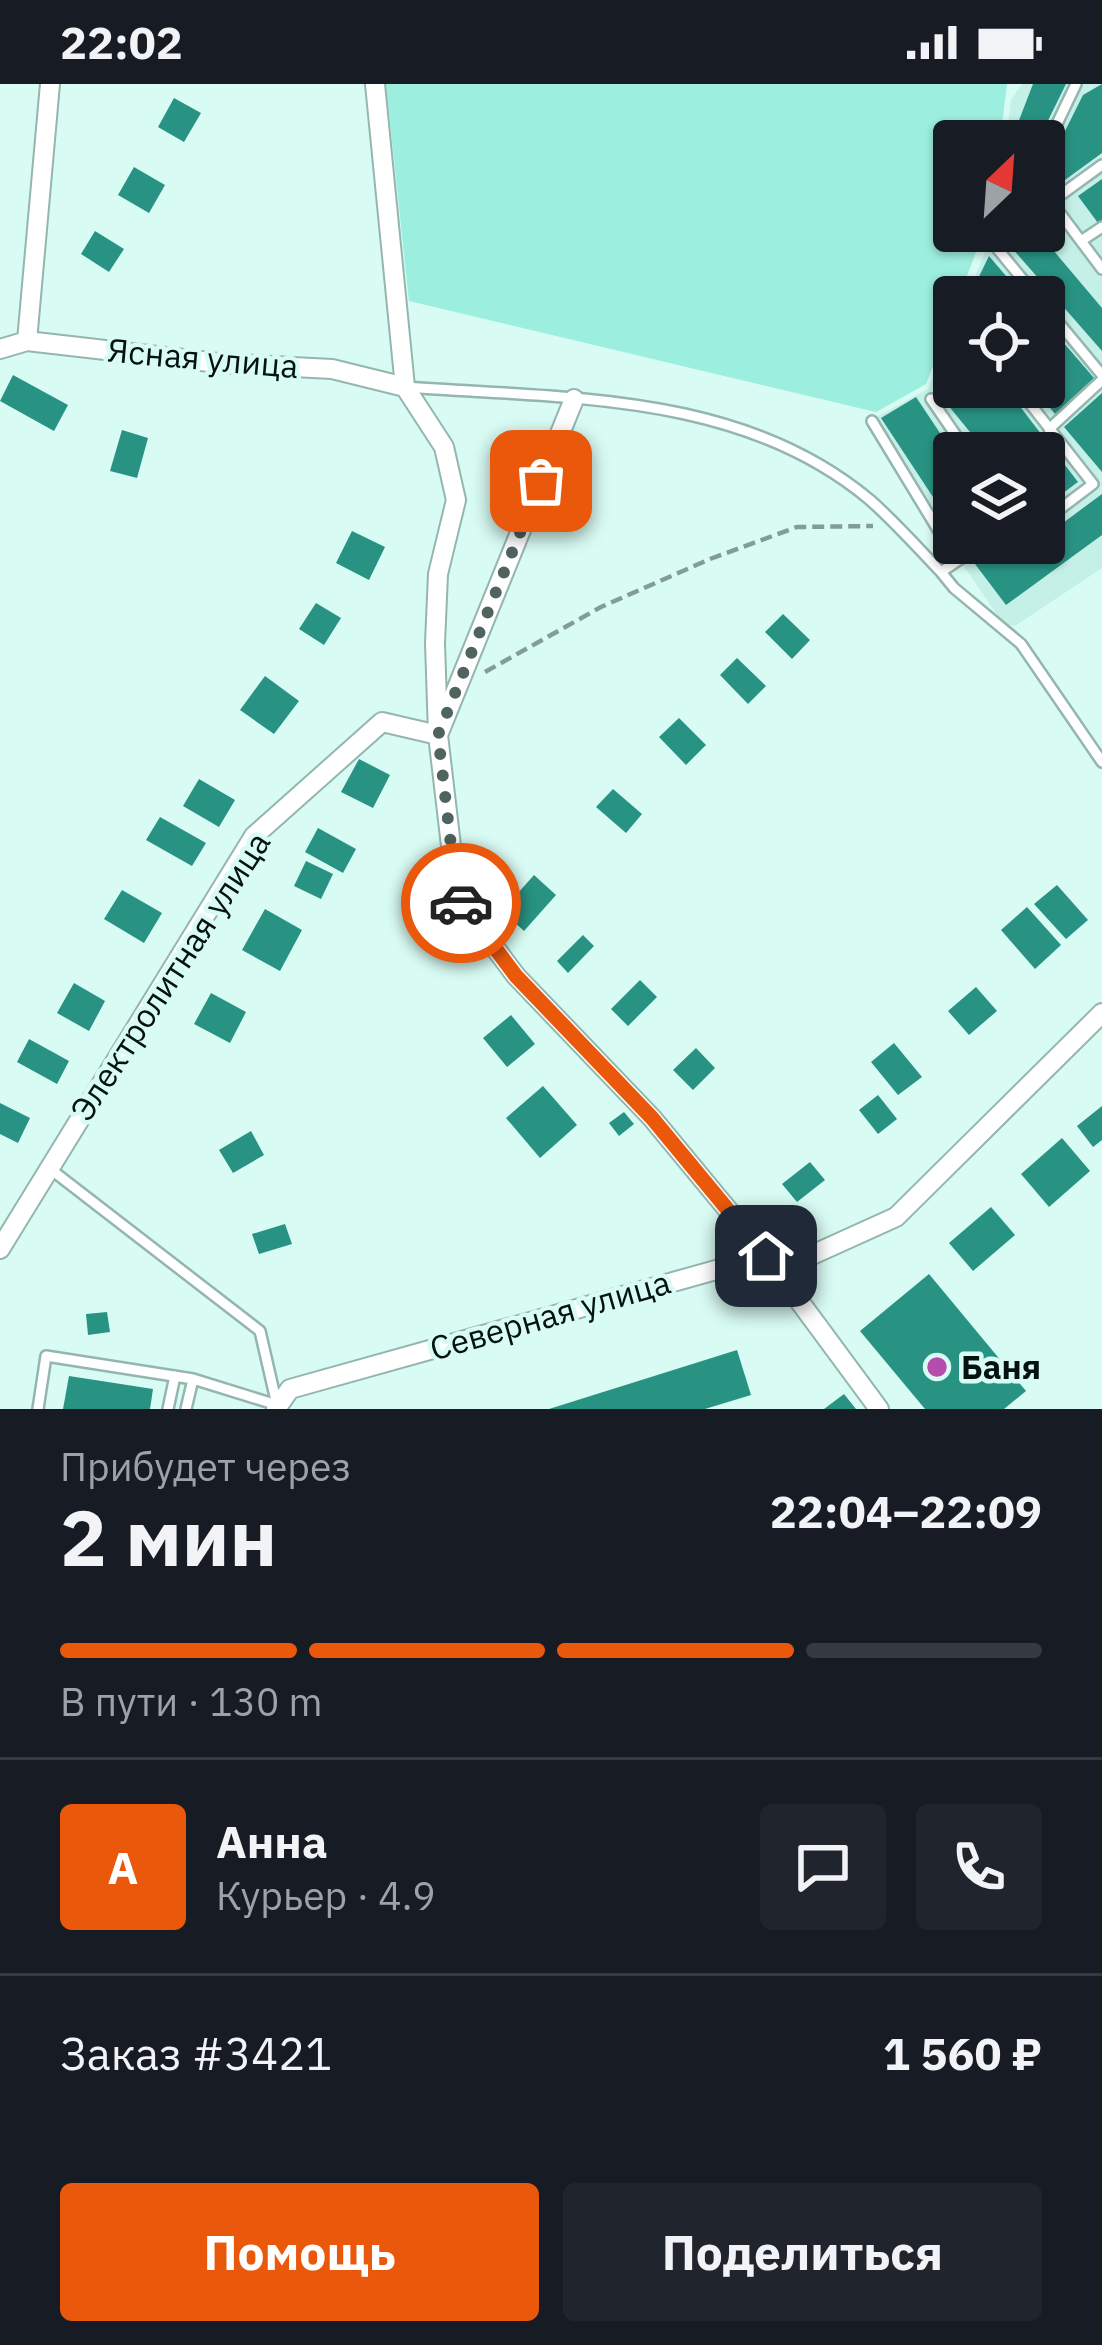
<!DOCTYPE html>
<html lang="ru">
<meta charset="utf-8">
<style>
body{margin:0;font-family:"IBM Plex Sans",sans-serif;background:#20242c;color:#f1f3f6;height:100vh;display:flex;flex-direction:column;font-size:45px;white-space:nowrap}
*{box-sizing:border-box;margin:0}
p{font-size:39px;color:#9ea1a6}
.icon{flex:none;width:66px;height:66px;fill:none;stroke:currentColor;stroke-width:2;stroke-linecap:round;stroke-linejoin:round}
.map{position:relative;height:1325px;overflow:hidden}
.sheet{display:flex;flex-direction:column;background:#171b24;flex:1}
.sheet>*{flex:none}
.needle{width:78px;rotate:25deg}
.fabs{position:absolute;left:933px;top:36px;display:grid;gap:24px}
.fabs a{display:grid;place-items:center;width:132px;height:132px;border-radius:12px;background:#171b24;box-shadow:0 3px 9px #0004;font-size:60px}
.pin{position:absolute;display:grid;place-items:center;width:102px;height:102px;color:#fff;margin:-51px;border-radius:24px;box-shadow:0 6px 18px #0006}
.courier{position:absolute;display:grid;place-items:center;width:120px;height:120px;margin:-60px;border:9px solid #ea580c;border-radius:50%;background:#fff;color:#222;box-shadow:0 3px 15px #0007}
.overview em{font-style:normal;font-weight:700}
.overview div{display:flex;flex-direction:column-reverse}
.overview{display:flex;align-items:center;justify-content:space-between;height:204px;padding:0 60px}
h1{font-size:78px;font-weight:700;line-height:90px}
.bar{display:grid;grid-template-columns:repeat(4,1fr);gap:18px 12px;align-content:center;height:144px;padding:0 60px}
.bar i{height:15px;border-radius:9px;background:#363941}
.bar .current{background:#ea580c}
.bar p{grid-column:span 4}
.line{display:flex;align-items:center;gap:30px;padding:0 60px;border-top:3px solid #363941}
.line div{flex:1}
.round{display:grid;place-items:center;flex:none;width:126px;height:126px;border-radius:12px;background:#20242c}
.cta{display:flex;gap:24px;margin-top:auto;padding:24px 60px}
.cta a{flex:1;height:138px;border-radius:12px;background:#ea580c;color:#fff;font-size:48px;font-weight:700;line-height:138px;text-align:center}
.cta a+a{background:#20242c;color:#f1f3f6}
.status{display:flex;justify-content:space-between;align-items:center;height:84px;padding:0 60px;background:#171b24;direction:ltr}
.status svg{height:33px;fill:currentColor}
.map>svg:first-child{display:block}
.built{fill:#c4f0e7;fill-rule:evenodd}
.green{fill:#9ceede}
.building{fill:#289383}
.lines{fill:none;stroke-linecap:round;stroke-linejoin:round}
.service-casing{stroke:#94b6af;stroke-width:14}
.minor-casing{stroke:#94b6af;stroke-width:22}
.path{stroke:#829c96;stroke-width:4.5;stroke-dasharray:12 6;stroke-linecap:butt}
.service{stroke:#fff;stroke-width:9}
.minor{stroke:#fff;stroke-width:18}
.done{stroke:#4f645f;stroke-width:12;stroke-dasharray:0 21.6}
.route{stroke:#ea580c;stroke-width:15}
.poi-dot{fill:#b54cae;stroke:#d8fbf3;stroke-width:4.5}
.labels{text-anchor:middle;stroke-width:9;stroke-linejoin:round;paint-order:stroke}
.street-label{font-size:33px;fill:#05120f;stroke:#d8fbf3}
.poi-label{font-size:33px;font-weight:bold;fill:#05120f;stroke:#d8fbf3;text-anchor:start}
</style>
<div class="status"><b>22:02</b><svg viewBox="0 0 49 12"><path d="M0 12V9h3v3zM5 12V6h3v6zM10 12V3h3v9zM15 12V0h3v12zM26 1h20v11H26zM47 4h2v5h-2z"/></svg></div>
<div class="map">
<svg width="1102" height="1325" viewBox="0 0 1102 1325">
<rect width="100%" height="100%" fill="#d8fbf3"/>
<path class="built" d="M 1022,0 L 1102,0 L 1102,484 L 1015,542 L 1003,539 L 865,339 L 928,305 L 954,245 L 954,303 L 1044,303 L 1044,213 L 967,213 L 993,147 L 1044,147 L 1044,57 L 1006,57 L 1011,16 ZM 954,369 L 1044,369 L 1044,459 L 954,459 Z"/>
<path class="green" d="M 386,0 L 1007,0 L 1000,57 L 954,57 L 954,147 L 984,147 L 959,213 L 954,213 L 954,227 L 926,300 L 876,328 L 409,217 Z"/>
<path class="building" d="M 1033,0 L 1066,0 L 1038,57 L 1011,57 Z
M 1102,0 L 1102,69 L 1065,96 L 1052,73 L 1083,11 Z
M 174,14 L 201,29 L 184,58 L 158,43 Z
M 134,83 L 165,101 L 149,129 L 118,111 Z
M 1102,95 L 1102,136 L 1098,139 L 1078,112 Z
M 95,147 L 124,165 L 109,188 L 81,170 Z
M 997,147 L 1037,147 L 1102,224 L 1102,267 Z
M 989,172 L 1024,213 L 969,213 Z
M 1044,236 L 1094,294 L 1055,330 L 1033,303 L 1044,303 Z
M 953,269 L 954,303 L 1005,303 L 1078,398 L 1044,423 L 1044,369 L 987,369 L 939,310 Z
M 13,291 L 68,321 L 54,347 L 0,317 Z
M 1102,309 L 1102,388 L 1064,343 Z
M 916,313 L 954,370 L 954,445 L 881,334 Z
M 122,346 L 148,354 L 137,394 L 110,387 Z
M 1102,410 L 1102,451 L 1006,521 L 975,480 L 999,462 L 1011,477 L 1035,459 L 1044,459 L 1044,453 Z
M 352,447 L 385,463 L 369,496 L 336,479 Z
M 316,519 L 341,534 L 324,561 L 299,545 Z
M 783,530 L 810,556 L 792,575 L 765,548 Z
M 737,574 L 766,602 L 748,620 L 720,591 Z
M 265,592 L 299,617 L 274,650 L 240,626 Z
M 679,634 L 706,661 L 686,681 L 659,653 Z
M 359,675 L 390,691 L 373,724 L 341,708 Z
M 199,695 L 235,716 L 219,743 L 183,722 Z
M 613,705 L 642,730 L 626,749 L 596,723 Z
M 160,733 L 206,759 L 192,782 L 146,756 Z
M 318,744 L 356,765 L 343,789 L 305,768 Z
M 306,777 L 333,790 L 321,815 L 294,802 Z
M 534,791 L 556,811 L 524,847 L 502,827 Z
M 1057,801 L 1088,836 L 1066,855 L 1034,820 Z
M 122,806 L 162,829 L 144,859 L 104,835 Z
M 1027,823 L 1061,861 L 1035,885 L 1001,846 Z
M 265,825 L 302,846 L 280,887 L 242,866 Z
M 583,851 L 594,862 L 568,889 L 557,877 Z
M 640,896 L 657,913 L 628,942 L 611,925 Z
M 74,899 L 105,917 L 89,947 L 57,929 Z
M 976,903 L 997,927 L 969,951 L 948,927 Z
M 211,909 L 246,928 L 230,959 L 194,940 Z
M 511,931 L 535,960 L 507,983 L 483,954 Z
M 29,955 L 69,977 L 57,1000 L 17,978 Z
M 894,959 L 922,993 L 898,1011 L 871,978 Z
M 696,964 L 715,984 L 693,1006 L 673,986 Z
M 543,1002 L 577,1041 L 540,1074 L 506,1034 Z
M 878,1011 L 897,1035 L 878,1050 L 859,1026 Z
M 0,1019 L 30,1034 L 18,1059 L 0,1050 Z
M 1102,1022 L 1102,1056 L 1093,1063 L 1077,1042 Z
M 624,1028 L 634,1040 L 619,1052 L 609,1039 Z
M 251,1047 L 264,1071 L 233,1089 L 219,1066 Z
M 1062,1054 L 1090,1087 L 1049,1123 L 1021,1090 Z
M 810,1078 L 825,1096 L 797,1118 L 782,1100 Z
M 991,1123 L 1015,1151 L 973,1187 L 949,1159 Z
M 285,1140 L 292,1160 L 259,1170 L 252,1150 Z
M 929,1190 L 1026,1307 L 1004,1325 L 925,1325 L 860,1247 Z
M 107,1228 L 110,1248 L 88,1251 L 86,1230 Z
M 737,1266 L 751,1311 L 705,1325 L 549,1325 Z
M 69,1292 L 153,1305 L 150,1325 L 63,1325 Z
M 844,1310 L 856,1325 L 824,1325 Z"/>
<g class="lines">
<g class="service-casing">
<path id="service" d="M 1044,67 L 1076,0
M 1044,108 L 1102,185
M 1051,118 L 1102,81
M 1081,157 L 1102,143
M 996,163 L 1037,213
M 1044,221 L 1102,291
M 406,303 C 565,315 740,307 870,416 C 895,438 918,464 941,488
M 1017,303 L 1093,400 L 1044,437
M 931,315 L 968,369
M 872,337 L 957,477
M 1049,345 L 1102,296
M 984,459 L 941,488 L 954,504 L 1021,560 L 1102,678
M 49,1084 L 260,1247 L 277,1321
M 38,1325 L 46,1272 L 193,1295 L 277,1321
M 168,1325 L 175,1292
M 186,1325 L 193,1295"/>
</g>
<g class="minor-casing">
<path id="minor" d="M 375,0 L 405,303 L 444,363 L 456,416 L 438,490 L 435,559 L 438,651 L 457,813 L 516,892 L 652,1034 L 766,1172 L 879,1325
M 27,257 L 50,0
M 0,265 L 27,257 L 218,279 L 332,285 L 405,303
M 0,1165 L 254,752 L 382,638 L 438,651 L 574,315
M 276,1325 L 290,1305 L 766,1172 L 812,1171 L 896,1133 L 1102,929"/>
</g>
<path class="path" d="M 485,588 L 601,523 L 710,475 L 797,443 L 873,442"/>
<use href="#service" class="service"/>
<use href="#minor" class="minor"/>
</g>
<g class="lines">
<path class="done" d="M 461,819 L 457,813 L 438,651 L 541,397"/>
<path class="route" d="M 461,819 L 516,892 L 652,1034 L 766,1172"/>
</g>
<circle class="poi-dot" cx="937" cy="1283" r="12"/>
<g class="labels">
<g class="street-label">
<text transform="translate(203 274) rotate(5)" y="12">Ясная улица</text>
<text transform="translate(170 892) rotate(-57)" y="12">Электролитная улица</text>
<text transform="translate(550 1231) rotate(-16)" y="12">Северная улица</text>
</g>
<g class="poi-label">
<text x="961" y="1295">Баня</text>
</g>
</g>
</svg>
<div class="fabs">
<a><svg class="needle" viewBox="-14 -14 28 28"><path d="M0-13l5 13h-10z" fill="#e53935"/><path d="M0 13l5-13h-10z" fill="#9ea1a6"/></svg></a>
<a><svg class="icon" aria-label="locate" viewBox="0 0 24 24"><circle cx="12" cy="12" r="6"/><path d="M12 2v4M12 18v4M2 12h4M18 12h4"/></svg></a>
<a><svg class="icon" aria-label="layers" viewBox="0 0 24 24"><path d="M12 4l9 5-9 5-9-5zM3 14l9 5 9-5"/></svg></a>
</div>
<div class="pin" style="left:541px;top:397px;background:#ea580c"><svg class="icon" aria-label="bag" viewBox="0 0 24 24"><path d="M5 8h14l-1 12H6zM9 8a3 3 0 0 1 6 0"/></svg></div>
<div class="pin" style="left:766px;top:1172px;background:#1f2937"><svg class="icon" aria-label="home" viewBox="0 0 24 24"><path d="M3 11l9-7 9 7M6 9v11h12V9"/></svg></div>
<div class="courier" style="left:461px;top:819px"><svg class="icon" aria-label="car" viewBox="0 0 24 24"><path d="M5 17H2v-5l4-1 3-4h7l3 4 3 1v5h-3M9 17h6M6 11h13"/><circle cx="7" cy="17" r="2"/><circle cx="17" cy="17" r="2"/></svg></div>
</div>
<section class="sheet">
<div class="overview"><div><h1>2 мин</h1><p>Прибудет через</p></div><em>22:04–22:09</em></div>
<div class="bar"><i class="current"></i><i class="current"></i><i class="current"></i><i></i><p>В пути · 130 m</p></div>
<div class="line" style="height:216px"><b class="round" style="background:#ea580c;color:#fff">А</b><div><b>Анна</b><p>Курьер · 4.9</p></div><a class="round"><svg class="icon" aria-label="chat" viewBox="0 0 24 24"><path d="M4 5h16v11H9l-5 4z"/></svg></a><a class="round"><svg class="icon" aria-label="phone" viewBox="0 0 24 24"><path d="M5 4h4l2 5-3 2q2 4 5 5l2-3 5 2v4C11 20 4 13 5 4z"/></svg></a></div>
<div class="line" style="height:156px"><div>Заказ #3421</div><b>1 560 ₽</b></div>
<div class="cta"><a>Помощь</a><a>Поделиться</a></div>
</section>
